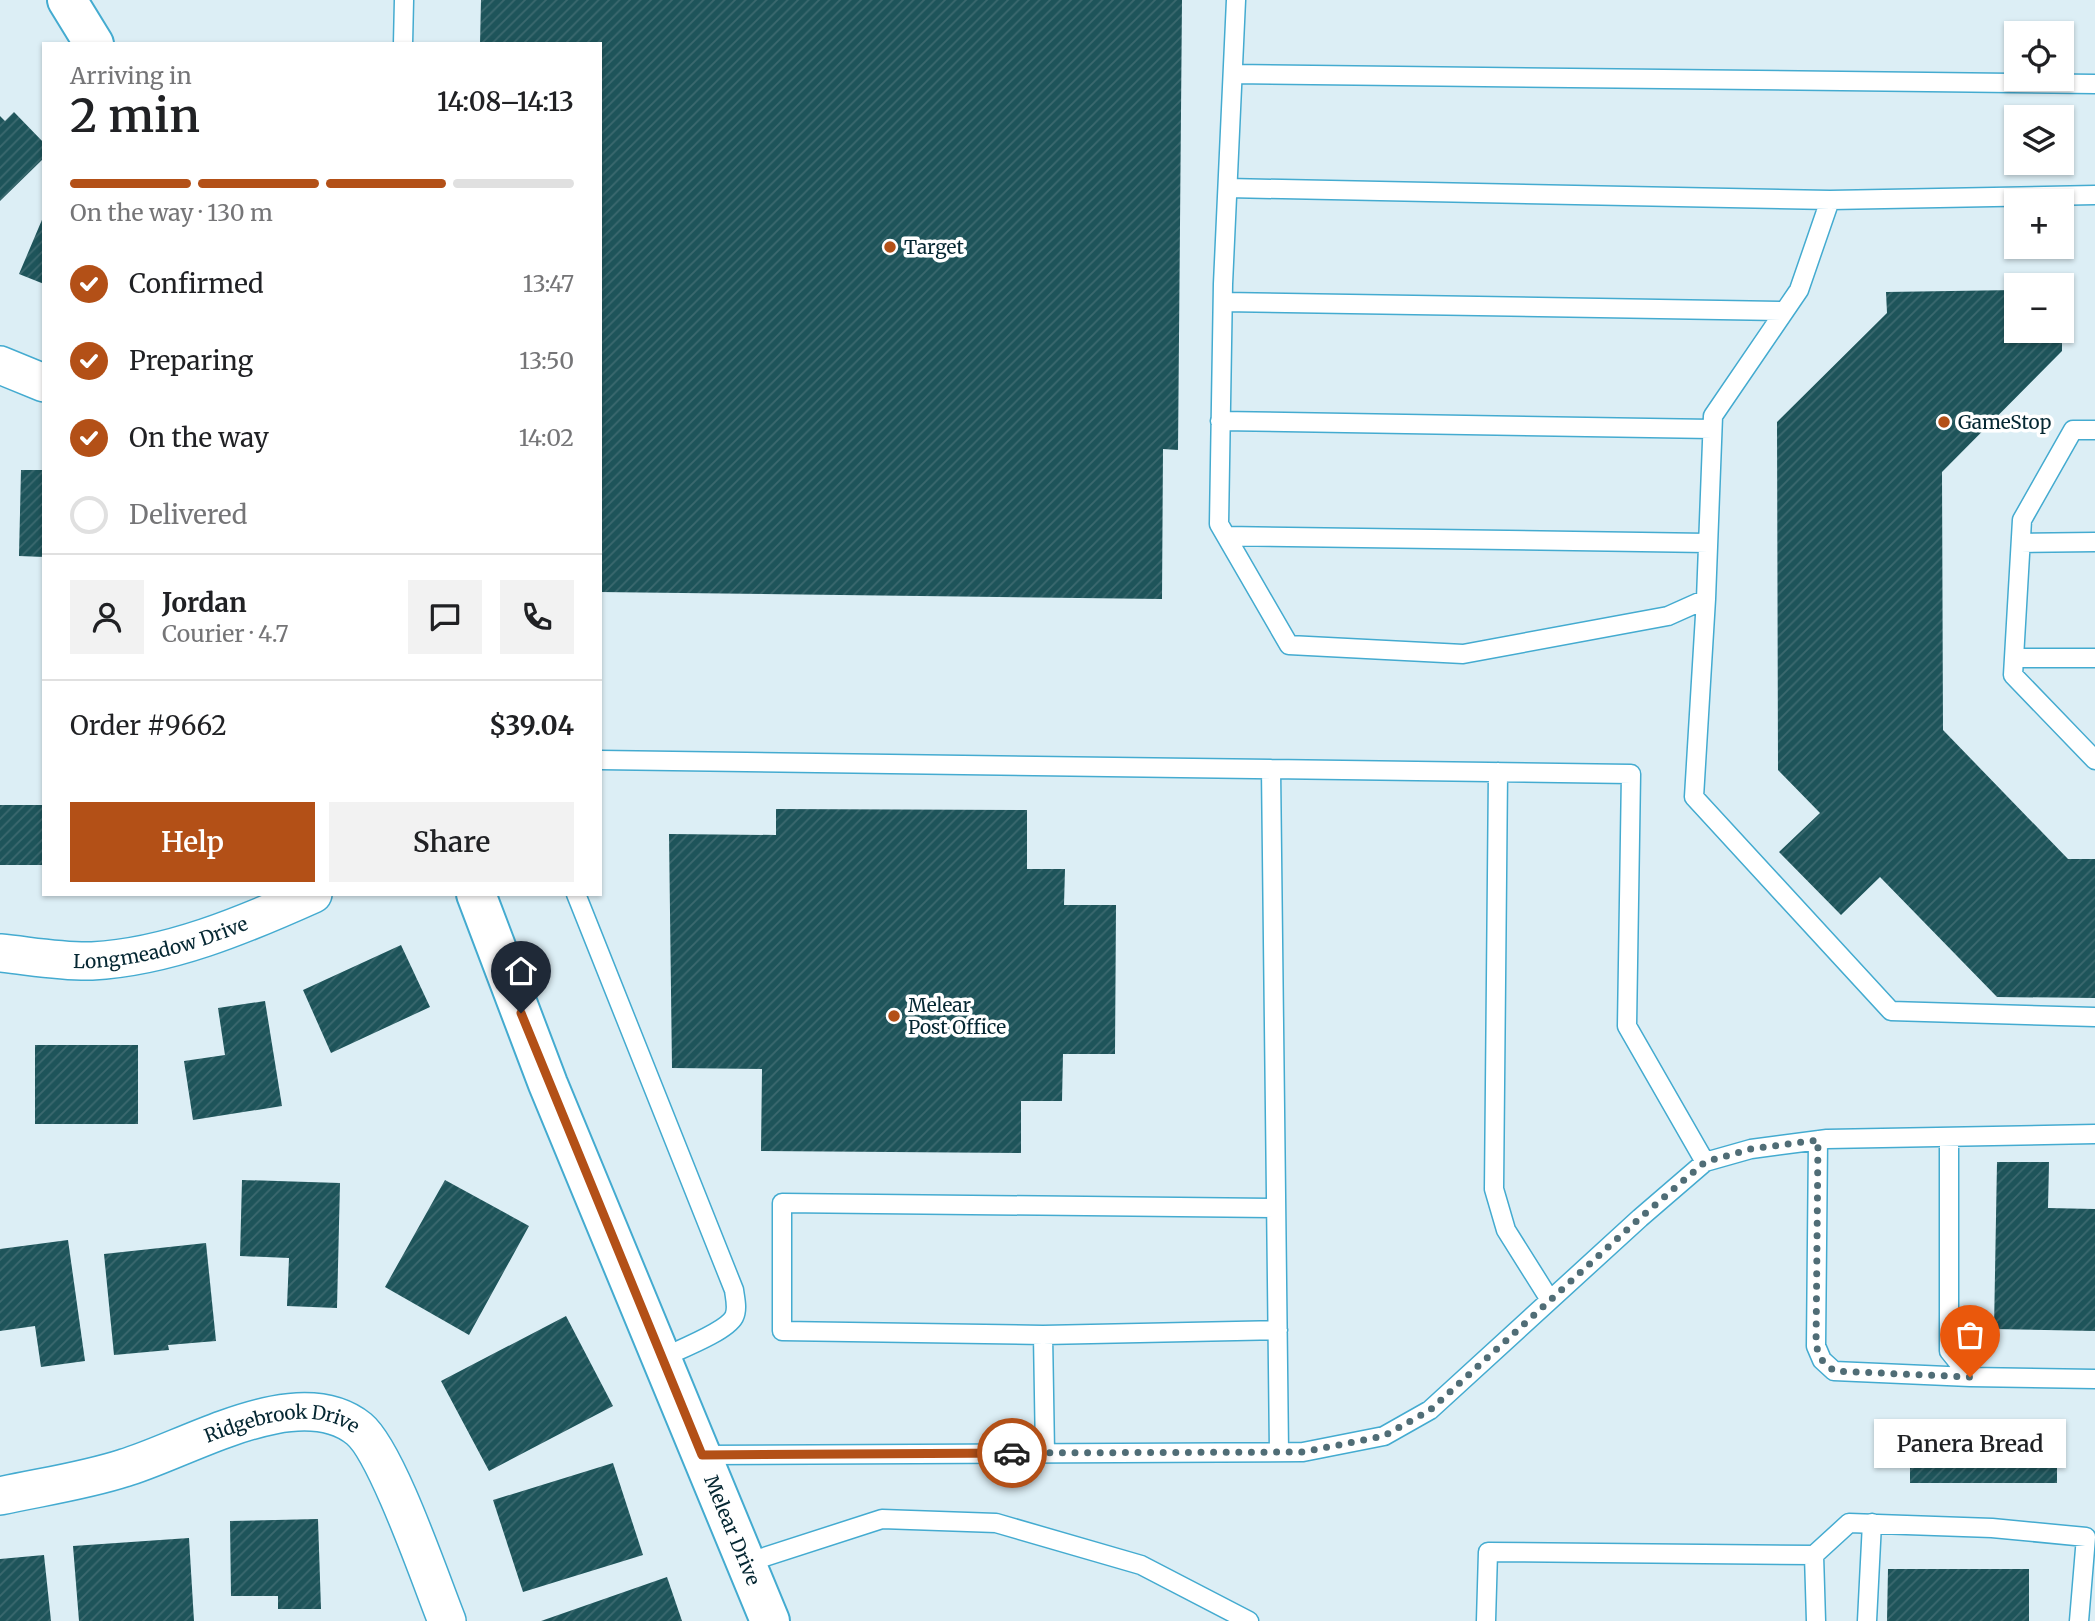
<!DOCTYPE html>
<meta charset="utf-8">
<style>
body{margin:0;font-family:Merriweather,serif;background:#f2f2f2;color:#202124;height:100vh;display:flex;flex-direction:column;font-size:26px;white-space:nowrap}
*{box-sizing:border-box;margin:0}
p{font-size:23px;color:#757577}
.icon{flex:none;width:38px;height:38px;fill:none;stroke:currentColor;stroke-width:2;stroke-linecap:round;stroke-linejoin:round}
.map{position:relative;flex:1;overflow:hidden}
.details{position:absolute;left:42px;top:42px;width:560px;height:854px;display:flex;flex-direction:column;background:#fff;border-radius:0px;box-shadow:0 2px 5px #0004}
.details>*{flex:none}
.buttons{position:absolute;left:2004px;top:21px;display:grid;gap:14px}
.buttons a{display:grid;place-items:center;width:70px;height:70px;border-radius:0px;background:#fff;box-shadow:0 2px 5px #0004;font-size:35px}
.pin{position:absolute;display:grid;place-items:center;width:60px;height:60px;color:#fff;margin:-72px -30px;border-radius:50% 50% 50% 0;rotate:-45deg;box-shadow:0 0 7px #0007}
.pin .icon{rotate:45deg}
.courier{position:absolute;display:grid;place-items:center;width:70px;height:70px;margin:-35px;border:5px solid #b35017;border-radius:50%;background:#fff;color:#222;box-shadow:0 2px 9px #0007}
.bubble{position:absolute;height:49px;border-radius:0px;background:#fff;box-shadow:0 2px 5px #0004;font-size:23px;font-weight:600;line-height:49px;text-align:center}
.head em{font-style:normal;font-weight:600}
.head div{display:flex;flex-direction:column-reverse}
.head{display:flex;align-items:center;justify-content:space-between;height:119px;padding:0 28px}
h1{font-size:46px;font-weight:600;line-height:52px}
.bar{display:grid;grid-template-columns:repeat(4,1fr);gap:10px 7px;align-content:center;height:84px;padding:0 28px}
.bar i{height:9px;border-radius:5px;background:#e0e0e0}
.bar .active{background:#b35017}
.bar p{grid-column:span 4}
.line{display:flex;align-items:center;gap:18px;padding:0 28px;border-top:2px solid #e0e0e0}
.line div{flex:1}
.round{display:grid;place-items:center;flex:none;width:74px;height:74px;border-radius:0px;background:#f2f2f2}
ol{padding:0 28px;list-style:none}
li{display:flex;align-items:center;gap:21px;height:77px}
li p{margin-inline-start:auto}
li .icon{padding:7px;border-radius:50%;background:#b35017;color:#fff;stroke-width:4}
li:last-child{color:#757577}
li i{width:38px;height:38px;border:4px solid #e0e0e0;border-radius:50%}
.primary-button{display:flex;gap:14px;margin-top:auto;padding:14px 28px}
.primary-button a{flex:1;height:80px;border-radius:0px;background:#b35017;color:#fff;font-size:28px;font-weight:600;line-height:80px;text-align:center}
.primary-button a+a{background:#f2f2f2;color:#202124}
.map>svg:first-child{display:block}
.building{fill:url(#building-hatch)}
.lines{fill:none;stroke-linecap:round;stroke-linejoin:round}
.lane-casing{stroke:#44abd0;stroke-width:21}
.street-casing{stroke:#44abd0;stroke-width:40}
.secondary-casing{stroke:#44abd0;stroke-width:42}
.lane{stroke:#fff;stroke-width:18}
.street{stroke:#fff;stroke-width:37}
.secondary{stroke:#fff;stroke-width:38}
.done{stroke:#506d76;stroke-width:7;stroke-dasharray:0 12.6}
.route{stroke:#b35017;stroke-width:9}
.poi-dot{fill:#b35017;stroke:#fff;stroke-width:2.5}
.labels{text-anchor:middle;stroke-width:7;stroke-linejoin:round;paint-order:stroke}
.poi-label{font-size:19px;fill:#052732;stroke:#fff;text-anchor:start}
.street-label{font-size:19px;fill:#052732;stroke:#fff}
</style>
<div class="map">
<svg width="2095" height="1621" viewBox="0 0 2095 1621">
<defs>
<pattern id="building-hatch" width="6" height="6" patternUnits="userSpaceOnUse" patternTransform="scale(1.75)"><rect width="6" height="6" fill="#1e545a"/><path d="M-1 1l2-2M0 6l6-6M5 7l2-2" fill="none" stroke="#3c696f"/></pattern>
</defs>
<rect width="100%" height="100%" fill="#dceef5"/>
<path class="building" d="M 481,0 L 1182,0 L 1178,450 L 1163,449 L 1162,599 L 600,592 L 600,44 L 480,44 Z
M 14,112 L 44,143 L 44,158 L 0,201 L 0,116 L 5,121 Z
M 44,215 L 44,284 L 19,274 Z
M 2016,290 L 2016,331 L 2062,331 L 2062,351 L 1942,472 L 1943,730 L 2068,859 L 2095,859 L 2095,998 L 1997,997 L 1880,877 L 1841,915 L 1779,852 L 1820,813 L 1778,770 L 1777,422 L 1887,313 L 1886,292 Z
M 21,470 L 44,470 L 44,557 L 19,556 Z
M 0,805 L 44,805 L 44,865 L 0,865 Z
M 776,809 L 1027,810 L 1027,869 L 1065,869 L 1064,905 L 1116,905 L 1115,1054 L 1063,1054 L 1062,1101 L 1021,1101 L 1021,1153 L 761,1151 L 762,1069 L 672,1068 L 669,834 L 776,835 Z
M 401,945 L 430,1007 L 331,1053 L 303,990 Z
M 265,1001 L 282,1106 L 193,1120 L 184,1061 L 225,1055 L 218,1008 Z
M 35,1045 L 138,1045 L 138,1124 L 35,1124 Z
M 1997,1162 L 2049,1162 L 2048,1208 L 2095,1209 L 2095,1331 L 1994,1329 Z
M 242,1180 L 340,1183 L 337,1308 L 287,1306 L 289,1258 L 240,1256 Z
M 445,1180 L 529,1226 L 469,1335 L 385,1287 Z
M 68,1240 L 85,1361 L 41,1367 L 35,1326 L 0,1331 L 0,1249 Z
M 206,1243 L 216,1341 L 168,1345 L 169,1350 L 114,1355 L 104,1254 Z
M 566,1316 L 613,1406 L 489,1471 L 441,1381 Z
M 1910,1425 L 2057,1425 L 2057,1483 L 1910,1483 Z
M 613,1463 L 643,1555 L 523,1592 L 493,1500 Z
M 318,1519 L 321,1609 L 278,1609 L 278,1596 L 231,1596 L 230,1521 Z
M 189,1538 L 194,1621 L 79,1621 L 73,1546 Z
M 44,1555 L 51,1621 L 0,1621 L 0,1559 Z
M 1888,1569 L 2029,1569 L 2029,1621 L 1887,1621 Z
M 667,1577 L 682,1621 L 541,1621 Z"/>
<g class="lines">
<g class="lane-casing">
<path id="lane" d="M 1236,0 L 1223,284 L 1219,524 L 1289,645 L 1463,654 L 1668,616 L 1706,599 L 1713,416 L 1799,290 L 1830,200 L 2095,195
M 403,44 L 404,0
M 1233,74 L 2095,84
M 1228,188 L 1830,200
M 1223,302 L 1784,311
M 1220,421 L 1712,429
M 2095,430 L 2073,430 L 2022,520 L 2013,675 L 2095,760
M 1226,536 L 1708,543
M 2021,543 L 2095,542
M 1706,599 L 1694,797 L 1891,1011 L 2095,1017
M 2014,658 L 2095,658
M 600,760 L 1631,774 L 1627,1026 L 1705,1162
M 1271,769 L 1279,1452
M 1498,772 L 1494,1189 L 1506,1230 L 1550,1300
M 576,894 L 734,1290 C 735,1298 738,1309 734,1317 C 726,1332 678,1350 662,1358
M 1949,1137 L 1949,1351 L 1970,1377 L 2095,1379
M 1818,1140 L 1816,1346 L 1822,1360 L 1834,1371 L 1970,1377
M 1043,1335 L 1278,1330
M 1045,1453 L 1043,1335 L 782,1331 L 782,1203 L 1276,1208
M 702,1455 L 1303,1452 L 1384,1436 L 1430,1410 L 1640,1218 L 1705,1162 L 1751,1149 L 1827,1139 L 2095,1134
M 1814,1555 L 1849,1523 L 1992,1528 L 2086,1537 L 2079,1621
M 746,1563 L 882,1519 L 996,1523 L 1141,1565 L 1249,1621
M 1486,1621 L 1488,1552 L 1814,1555 L 1816,1621
M 1867,1621 L 1872,1523"/>
</g>
<g class="street-casing">
<g id="street">
<path d="M 0,365 L 44,383"/>
<path id="s1" d="M 0,953 C 30,956 62,962 92,961 C 168,957 244,925 313,894"/>
<path id="s2" d="M 0,1496 C 41,1487 84,1481 124,1468 C 188,1449 298,1380 359,1429 C 387,1452 431,1581 447,1621"/>
</g>
</g>
<g class="secondary-casing">
<g id="secondary">
<path d="M 67,0 L 94,44"/>
<path id="s3" d="M 476,894 L 548,1084 L 770,1621"/>
</g>
</g>
<use href="#lane" class="lane"/>
<use href="#street" class="street"/>
<use href="#secondary" class="secondary"/>
</g>
<g class="lines">
<path class="done" d="M 1012,1453 L 1303,1452 L 1384,1436 L 1430,1410 L 1640,1218 L 1705,1162 L 1751,1149 L 1818,1140 L 1816,1346 L 1822,1360 L 1834,1371 L 1970,1377"/>
<path class="route" d="M 521,1013 L 702,1455 L 1012,1453"/>
</g>
<g class="poi-dot">
<circle cx="890" cy="247" r="7"/>
<circle cx="1944" cy="422" r="7"/>
<circle cx="894" cy="1016" r="7"/>
</g>
<g class="labels">
<g class="poi-label">
<text x="904" y="254">Target</text>
<text x="1958" y="429">GameStop</text>
<text x="908" y="1012">Melear<tspan x="908" dy="22">Post Office</tspan></text>
</g>
<g class="street-label">
<text dy="7" stroke="none"><textPath href="#s1" startOffset="163">Longmeadow Drive</textPath></text>
<text dy="7" stroke="none"><textPath href="#s2" startOffset="294">Ridgebrook Drive</textPath></text>
<text dy="7" stroke="none"><textPath href="#s3" startOffset="686">Melear Drive</textPath></text>
</g>
</g>
</svg>
<div class="buttons">
<a><svg class="icon" aria-label="locate" viewBox="0 0 24 24"><circle cx="12" cy="12" r="6"/><path d="M12 2v4M12 18v4M2 12h4M18 12h4"/></svg></a>
<a><svg class="icon" aria-label="layers" viewBox="0 0 24 24"><path d="M12 4l9 5-9 5-9-5zM3 14l9 5 9-5"/></svg></a>
<a>+</a>
<a>−</a>
</div>
<div class="pin" style="left:1970px;top:1377px;background:#ea580c"><svg class="icon" aria-label="bag" viewBox="0 0 24 24"><path d="M5 8h14l-1 12H6zM9 8a3 3 0 0 1 6 0"/></svg></div>
<div class="pin" style="left:521px;top:1013px;background:#1f2937"><svg class="icon" aria-label="home" viewBox="0 0 24 24"><path d="M3 11l9-7 9 7M6 9v11h12V9"/></svg></div>
<div class="courier" style="left:1012px;top:1453px"><svg class="icon" aria-label="car" viewBox="0 0 24 24"><path d="M5 17H2v-5l4-1 3-4h7l3 4 3 1v5h-3M9 17h6M6 11h13"/><circle cx="7" cy="17" r="2"/><circle cx="17" cy="17" r="2"/></svg></div>
<div class="bubble" style="left:1874px;top:1419px;width:192px">Panera Bread</div>
<section class="details">
<div class="head"><div><h1>2 min</h1><p>Arriving in</p></div><em>14:08–14:13</em></div>
<div class="bar"><i class="active"></i><i class="active"></i><i class="active"></i><i></i><p>On the way · 130 m</p></div>
<ol>
<li><svg class="icon" aria-label="check" viewBox="0 0 24 24"><path d="M5 12l5 5 9-10"/></svg>Confirmed<p>13:47</p></li>
<li><svg class="icon" aria-label="check" viewBox="0 0 24 24"><path d="M5 12l5 5 9-10"/></svg>Preparing<p>13:50</p></li>
<li><svg class="icon" aria-label="check" viewBox="0 0 24 24"><path d="M5 12l5 5 9-10"/></svg>On the way<p>14:02</p></li>
<li><i></i>Delivered</li>
</ol>
<div class="line" style="height:126px"><a class="round"><svg class="icon" aria-label="person" viewBox="0 0 24 24"><circle cx="12" cy="8" r="4"/><path d="M4 21q1-7 8-7t8 7"/></svg></a><div><b>Jordan</b><p>Courier · 4.7</p></div><a class="round"><svg class="icon" aria-label="chat" viewBox="0 0 24 24"><path d="M4 5h16v11H9l-5 4z"/></svg></a><a class="round"><svg class="icon" aria-label="phone" viewBox="0 0 24 24"><path d="M5 4h4l2 5-3 2q2 4 5 5l2-3 5 2v4C11 20 4 13 5 4z"/></svg></a></div>
<div class="line" style="height:91px"><div>Order #9662</div><b>$39.04</b></div>
<div class="primary-button"><a>Help</a><a>Share</a></div>
</section>
</div>
